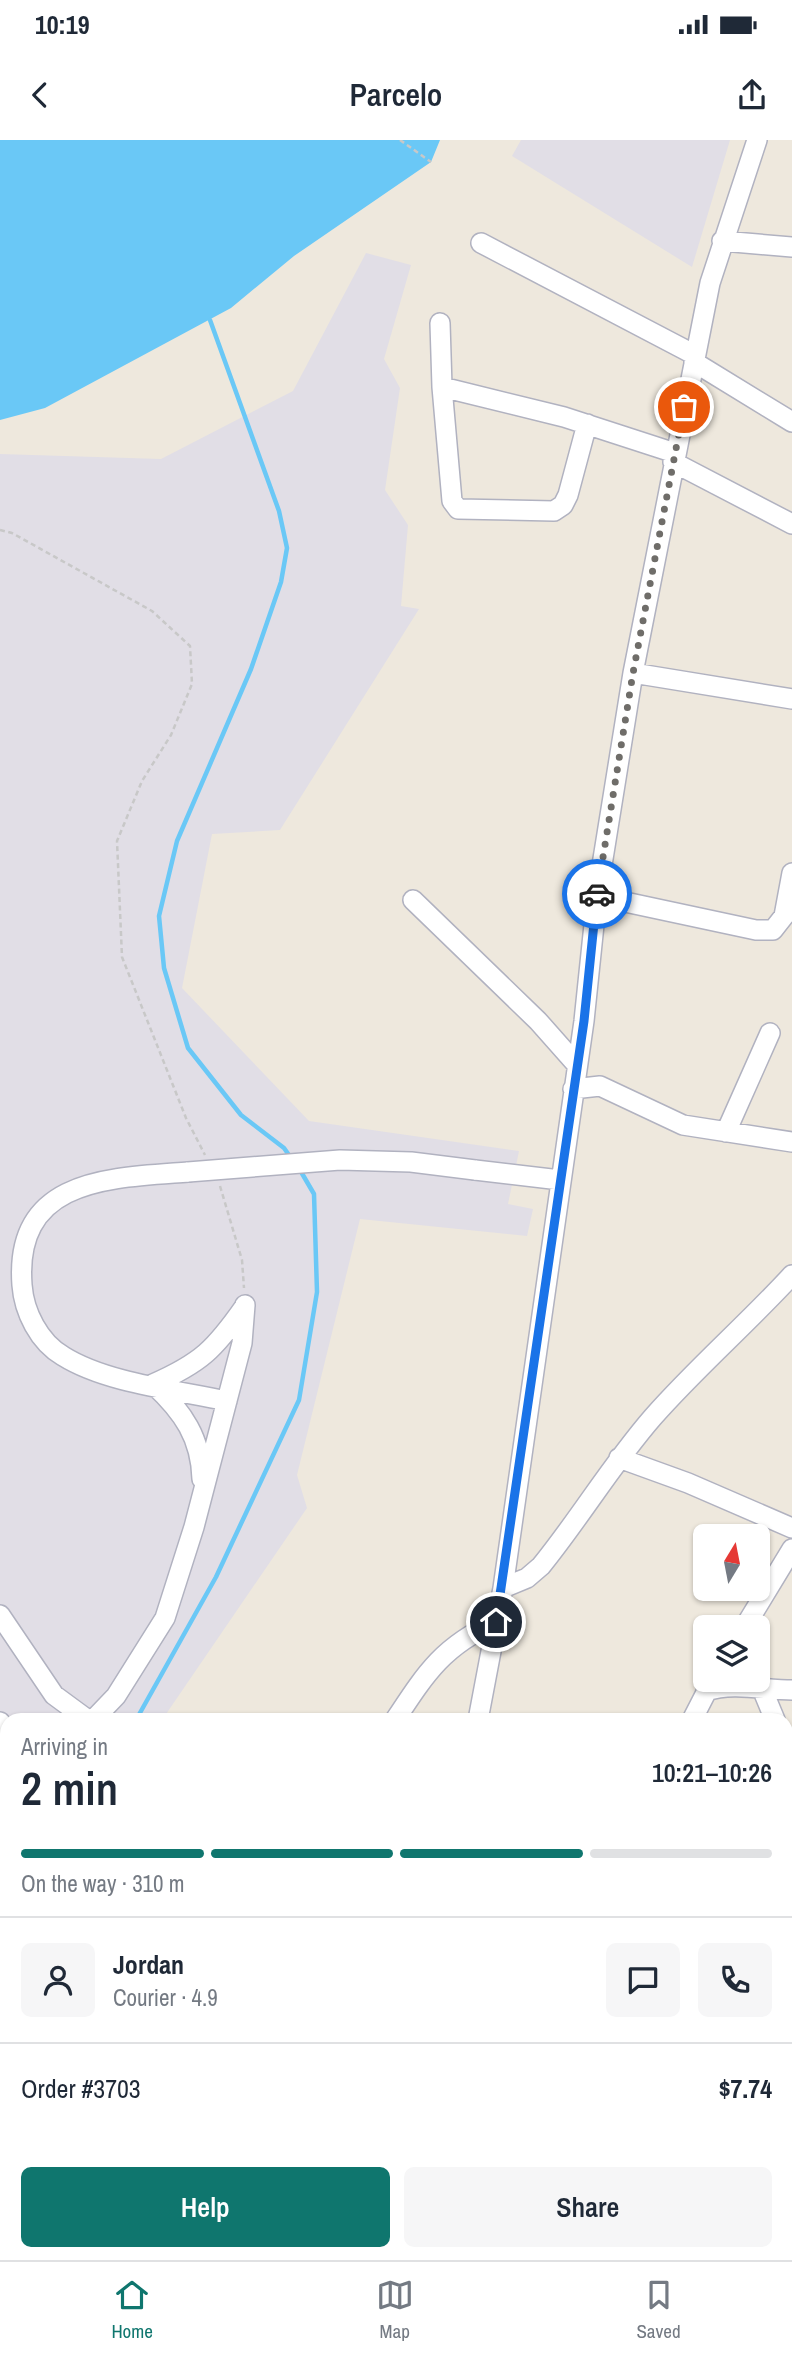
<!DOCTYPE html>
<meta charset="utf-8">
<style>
body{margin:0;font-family:"Archivo Narrow",sans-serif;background:#f6f6f7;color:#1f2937;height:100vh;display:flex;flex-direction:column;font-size:26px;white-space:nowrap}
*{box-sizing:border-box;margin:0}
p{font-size:23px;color:#747a83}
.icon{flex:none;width:38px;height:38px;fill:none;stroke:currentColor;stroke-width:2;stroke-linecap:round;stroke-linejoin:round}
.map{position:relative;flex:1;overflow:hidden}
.details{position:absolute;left:0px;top:1573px;width:793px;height:548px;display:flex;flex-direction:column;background:#fff;border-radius:21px 21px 0 0;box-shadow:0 2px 5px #0004}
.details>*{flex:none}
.needle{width:46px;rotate:10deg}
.controls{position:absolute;left:693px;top:1384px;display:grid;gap:14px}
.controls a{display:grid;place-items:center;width:77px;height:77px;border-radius:10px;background:#fff;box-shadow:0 2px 5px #0004;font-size:35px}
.pin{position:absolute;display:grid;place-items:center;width:60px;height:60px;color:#fff;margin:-30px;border:4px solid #fff;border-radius:50%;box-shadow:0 2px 7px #0007}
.courier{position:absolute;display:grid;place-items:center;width:70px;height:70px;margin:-35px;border:5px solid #1a73e8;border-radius:50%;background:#fff;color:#222;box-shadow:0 2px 9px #0007}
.headline em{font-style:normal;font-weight:600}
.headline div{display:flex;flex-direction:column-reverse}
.headline{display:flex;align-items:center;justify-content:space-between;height:119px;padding:0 21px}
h1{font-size:46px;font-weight:600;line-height:52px}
.bar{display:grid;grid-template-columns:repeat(4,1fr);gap:10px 7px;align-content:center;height:84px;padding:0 21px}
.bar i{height:9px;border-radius:5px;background:#e0e1e3}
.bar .on{background:#0f766e}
.bar p{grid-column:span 4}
.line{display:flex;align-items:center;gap:18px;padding:0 21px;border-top:2px solid #e0e1e3}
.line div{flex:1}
.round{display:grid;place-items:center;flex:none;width:74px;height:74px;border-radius:10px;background:#f6f6f7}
.button{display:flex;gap:14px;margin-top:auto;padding:14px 21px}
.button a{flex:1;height:80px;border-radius:10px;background:#0f766e;color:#fff;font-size:28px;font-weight:600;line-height:80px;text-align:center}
.button a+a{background:#f6f6f7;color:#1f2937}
.status{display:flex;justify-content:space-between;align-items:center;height:49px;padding:0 35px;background:#fff;direction:ltr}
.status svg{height:19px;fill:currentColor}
header{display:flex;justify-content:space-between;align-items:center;height:91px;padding:0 21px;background:#fff;font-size:32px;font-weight:600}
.tab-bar{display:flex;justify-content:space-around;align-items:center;height:98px;border-top:2px solid #e0e1e3;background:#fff;font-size:19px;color:#747a83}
.tab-bar a{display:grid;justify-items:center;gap:4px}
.tab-bar .on{color:#0f766e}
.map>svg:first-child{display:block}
.industrial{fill:#e1dee6}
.water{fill:#6ac8f6}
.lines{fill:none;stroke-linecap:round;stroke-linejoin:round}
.stream{stroke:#6ac8f6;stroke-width:4.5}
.minor-casing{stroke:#b1b2c0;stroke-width:22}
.path{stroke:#c8c8c8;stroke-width:2.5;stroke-dasharray:5 3.5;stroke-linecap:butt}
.minor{stroke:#fff;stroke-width:19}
.minor-bridge-casing{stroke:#b1b2c0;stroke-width:22;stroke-linecap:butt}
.minor-bridge{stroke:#fff;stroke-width:19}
.done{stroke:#6f6d69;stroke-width:7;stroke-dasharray:0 12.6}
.route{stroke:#1a73e8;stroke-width:9}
</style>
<div class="status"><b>10:19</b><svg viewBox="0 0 49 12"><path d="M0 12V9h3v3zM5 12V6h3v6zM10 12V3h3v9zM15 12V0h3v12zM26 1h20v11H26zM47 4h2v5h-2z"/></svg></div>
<header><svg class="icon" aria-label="back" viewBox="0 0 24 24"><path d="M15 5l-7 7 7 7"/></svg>Parcelo<svg class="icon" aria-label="share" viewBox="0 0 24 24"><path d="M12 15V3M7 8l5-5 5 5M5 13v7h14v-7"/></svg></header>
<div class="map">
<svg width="792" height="2120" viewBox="0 0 792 2120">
<rect width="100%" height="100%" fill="#eee8dd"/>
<path class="industrial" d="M 521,0 L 730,0 L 692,127 L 512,16 Z
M 366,113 L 411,125 L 384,219 L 400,248 L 385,350 L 408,385 L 401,466 L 419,469 L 280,690 L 212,694 L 182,848 L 309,981 L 519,1011 L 508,1064 L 533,1069 L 527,1096 L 360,1079 L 297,1335 L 307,1368 L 162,1580 L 7,1580 L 7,1742 L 0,1747 L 0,314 L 161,319 L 293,251 Z"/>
<path class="water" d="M 0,0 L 440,0 L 431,22 L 294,116 L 231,168 L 45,268 L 0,280 Z"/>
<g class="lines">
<path class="stream" d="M 210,180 L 279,371 L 287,408 L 281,442 L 251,529 L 177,701 L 159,776 L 164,828 L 188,908 L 241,975 L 284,1008 L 291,1018
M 136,1580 L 216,1437 L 299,1260 L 317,1152 L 314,1054 L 300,1030"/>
<g class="minor-casing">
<path id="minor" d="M 722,101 L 792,107
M 481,103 L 695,215
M 440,183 L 442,247 L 452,361 L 458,369 L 554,371 L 563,365 L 568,355 L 587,284
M 694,222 L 792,282
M 442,247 L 564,277 L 675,313
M 673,322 L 792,384
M 633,533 L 792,559
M 597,756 L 756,790 L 773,790 L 784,776 L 792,733
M 413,760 L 538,881 L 577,925
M 573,949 L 600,946 L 683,985 L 792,1002
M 726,992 L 770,893
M 475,1030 L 560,1040
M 188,1032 C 109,1038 14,1038 22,1145 C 24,1172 39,1202 63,1216 C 106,1243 176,1250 227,1261
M 153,1244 C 201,1223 215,1209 245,1166
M 154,1245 C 183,1272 201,1298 202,1339
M 619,1318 L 688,1343 L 792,1388
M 503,1448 L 527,1438 L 541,1426 C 580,1378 612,1324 653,1277 C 697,1227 747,1184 792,1135
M 0,1475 L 54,1555 L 88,1580
M 744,1488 L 792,1409
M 706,1551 C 733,1542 764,1550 792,1550
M 763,1551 L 775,1580
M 93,1580 L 116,1556 L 165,1478 L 194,1387 L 242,1203 L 245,1165
M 395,1580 C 426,1533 443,1506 496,1482
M 478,1580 L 503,1448 L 584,881 L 597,756 L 633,533 L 710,143 L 757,0
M 692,1580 L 712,1541
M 0,1582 L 7,1592
M 786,1608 L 792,1624
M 0,1675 L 7,1670
M 786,2078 L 792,2075
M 769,2114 L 771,2120
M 98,2120 L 101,2114
M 356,2120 L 359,2114"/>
</g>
<path class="path" d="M 400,0 L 431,22
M 0,390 L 12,393 L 152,471 L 190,506 L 192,544 L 171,595 L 142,641 L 117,701 L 122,817 L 186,978 L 205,1015
M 220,1046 L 242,1120 L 244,1148"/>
<use href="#minor" class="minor"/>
<g class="minor-bridge-casing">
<path id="minor-bridge" d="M 188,1032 L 340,1020 L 411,1022 L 475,1030"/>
</g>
<use href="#minor-bridge" class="minor-bridge"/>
</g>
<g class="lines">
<path class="done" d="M 597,754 L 633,533 L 684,267"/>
<path class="route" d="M 496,1482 L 584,881 L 597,754"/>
</g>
</svg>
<div class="controls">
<a><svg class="needle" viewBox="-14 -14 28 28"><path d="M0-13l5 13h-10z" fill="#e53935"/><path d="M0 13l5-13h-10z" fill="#747a83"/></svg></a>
<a><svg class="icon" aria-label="layers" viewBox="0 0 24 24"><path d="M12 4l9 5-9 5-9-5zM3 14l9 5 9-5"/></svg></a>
</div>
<div class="pin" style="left:684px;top:267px;background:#ea580c"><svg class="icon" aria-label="bag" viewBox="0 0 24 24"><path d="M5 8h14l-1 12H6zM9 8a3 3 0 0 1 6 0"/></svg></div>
<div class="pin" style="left:496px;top:1482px;background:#1f2937"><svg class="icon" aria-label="home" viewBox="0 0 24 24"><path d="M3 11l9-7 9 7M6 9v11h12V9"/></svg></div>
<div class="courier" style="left:597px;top:754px"><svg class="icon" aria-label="car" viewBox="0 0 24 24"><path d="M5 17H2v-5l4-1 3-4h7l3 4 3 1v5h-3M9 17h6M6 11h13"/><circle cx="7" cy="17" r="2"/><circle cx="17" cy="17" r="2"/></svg></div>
<section class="details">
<div class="headline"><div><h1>2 min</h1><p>Arriving in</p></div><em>10:21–10:26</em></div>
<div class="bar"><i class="on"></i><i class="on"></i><i class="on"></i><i></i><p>On the way · 310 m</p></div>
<div class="line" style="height:126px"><a class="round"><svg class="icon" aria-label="person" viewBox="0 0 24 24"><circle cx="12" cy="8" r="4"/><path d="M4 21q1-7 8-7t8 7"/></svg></a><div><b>Jordan</b><p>Courier · 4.9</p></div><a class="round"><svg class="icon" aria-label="chat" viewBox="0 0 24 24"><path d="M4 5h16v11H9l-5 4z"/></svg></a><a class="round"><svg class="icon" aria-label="phone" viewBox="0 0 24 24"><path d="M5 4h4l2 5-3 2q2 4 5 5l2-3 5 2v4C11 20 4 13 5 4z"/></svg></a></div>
<div class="line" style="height:91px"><div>Order #3703</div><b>$7.74</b></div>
<div class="button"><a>Help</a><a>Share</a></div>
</section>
</div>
<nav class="tab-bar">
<a class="on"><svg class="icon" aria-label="home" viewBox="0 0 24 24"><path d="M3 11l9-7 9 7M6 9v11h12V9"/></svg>Home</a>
<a><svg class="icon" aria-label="map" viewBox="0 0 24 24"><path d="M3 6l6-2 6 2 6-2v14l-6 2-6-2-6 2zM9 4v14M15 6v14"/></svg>Map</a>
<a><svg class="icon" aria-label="saved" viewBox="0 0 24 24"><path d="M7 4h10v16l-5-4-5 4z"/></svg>Saved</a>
</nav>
